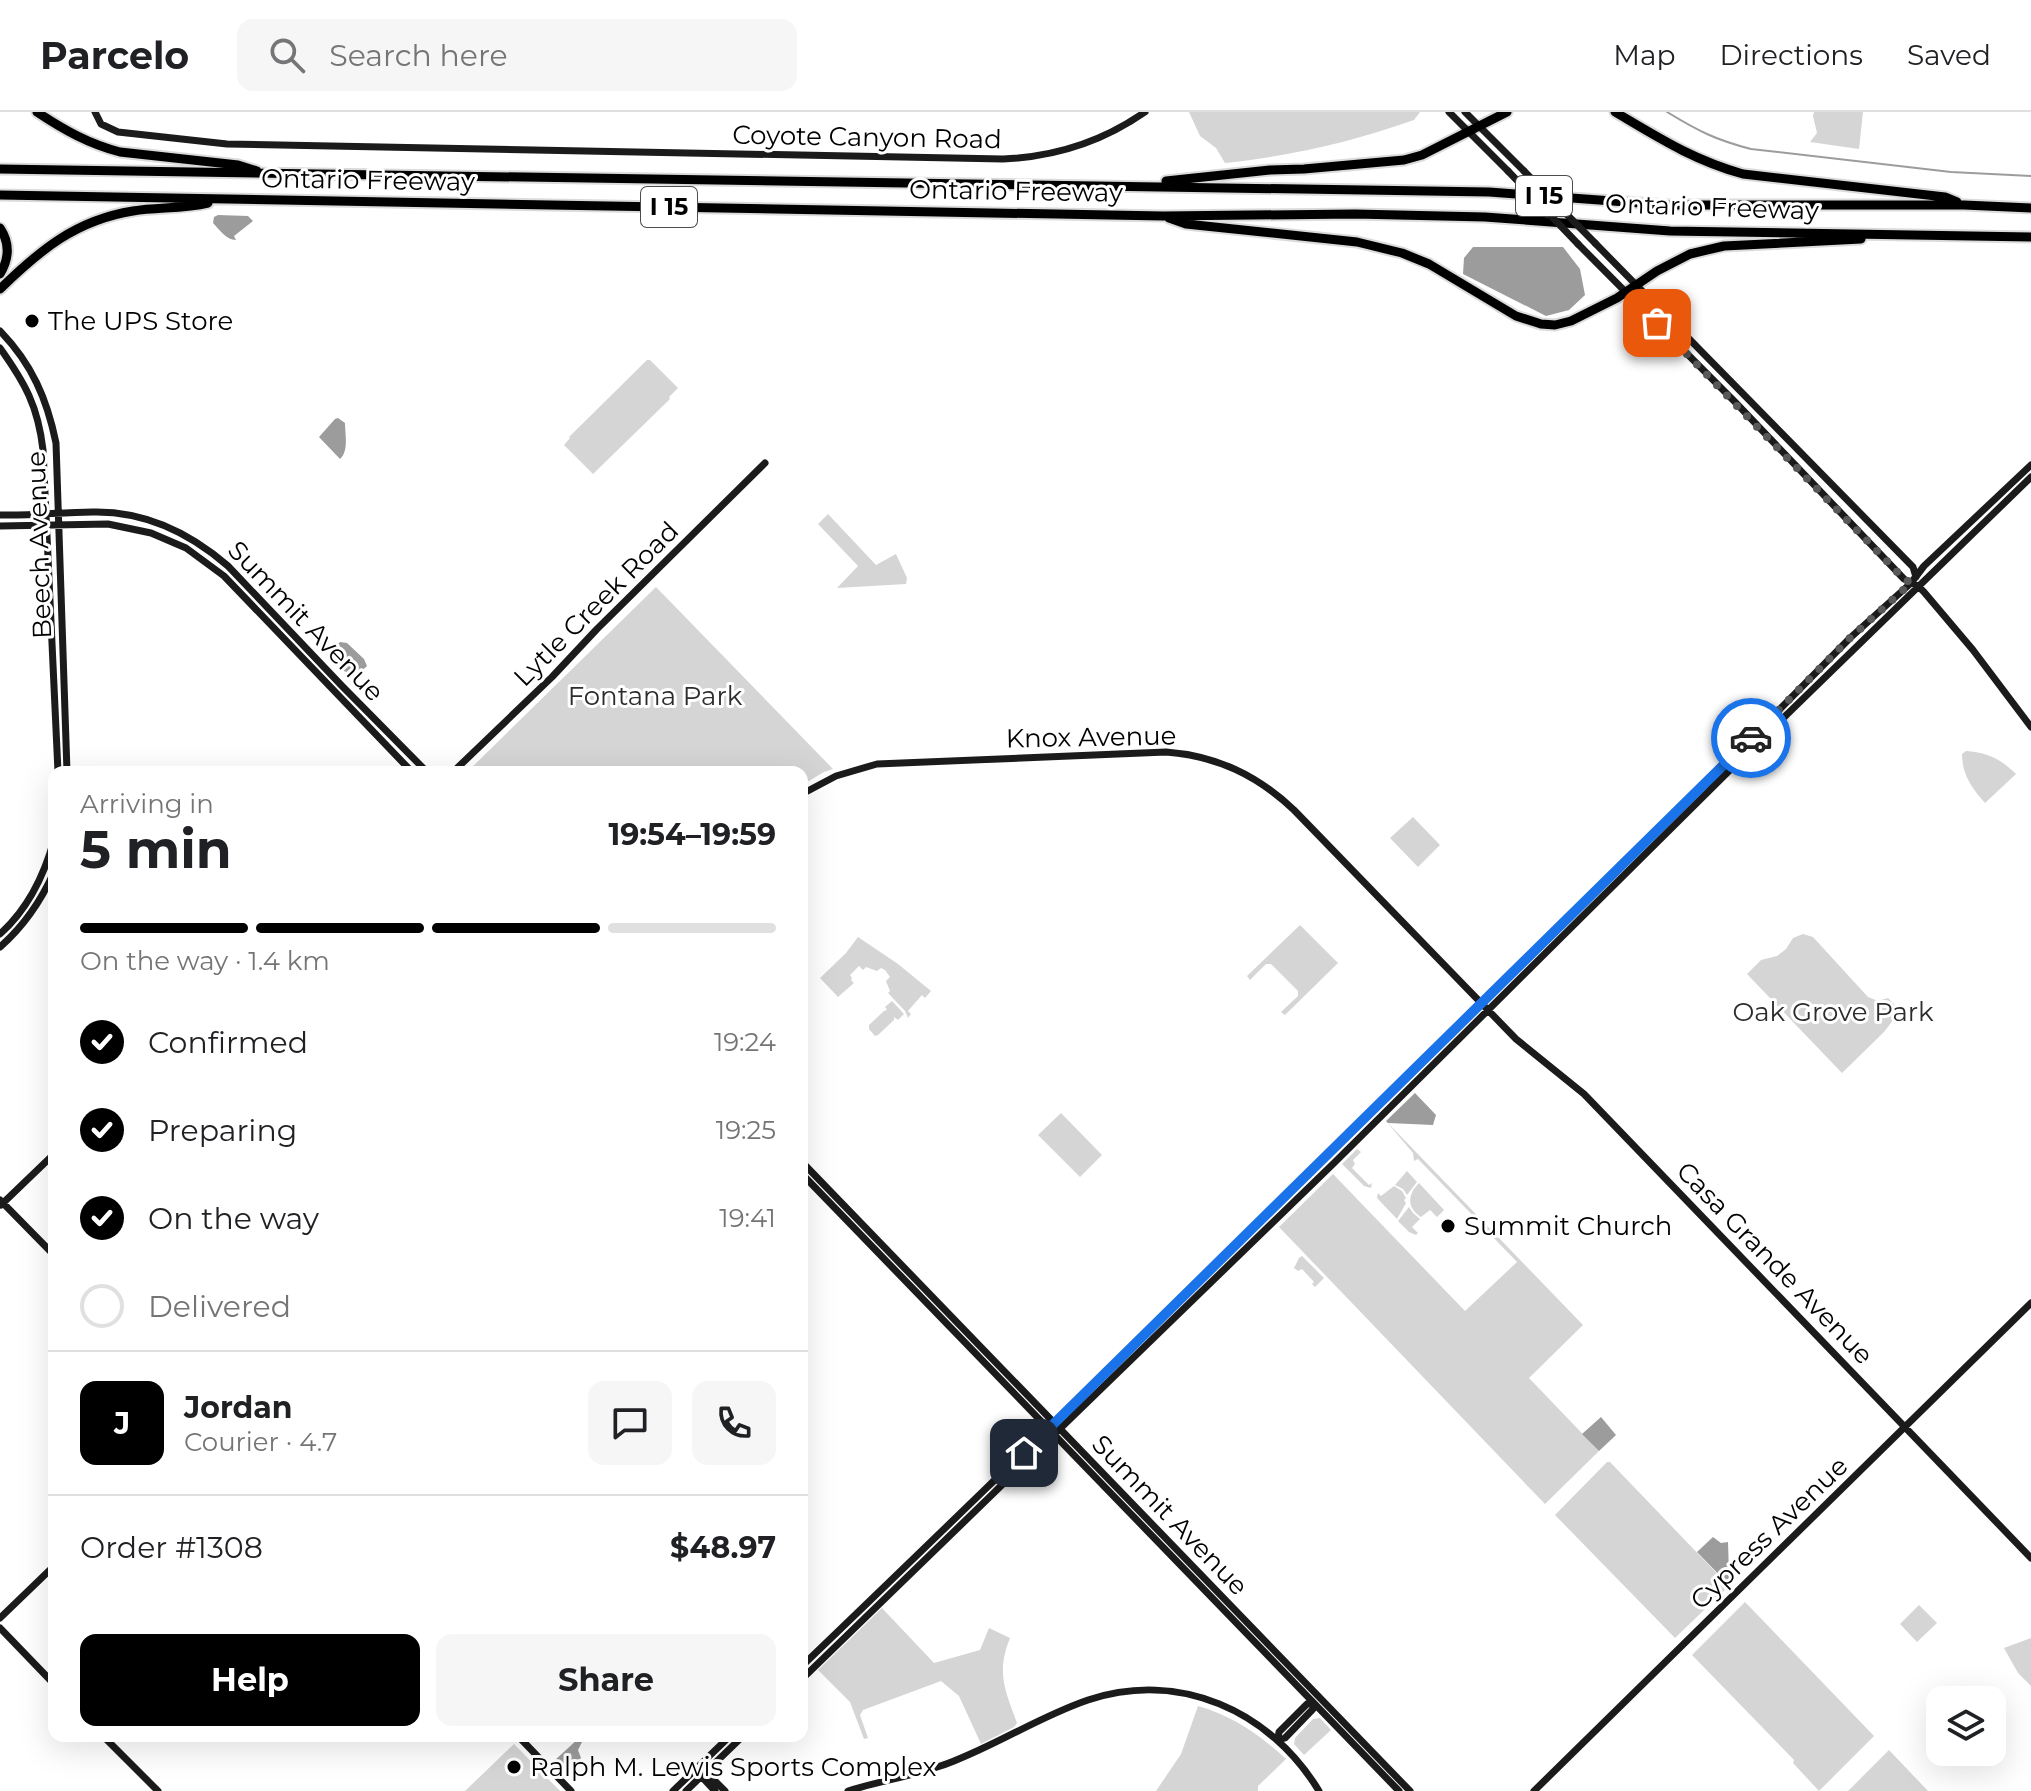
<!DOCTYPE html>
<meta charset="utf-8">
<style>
body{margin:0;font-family:Montserrat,sans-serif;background:#f6f6f6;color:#202124;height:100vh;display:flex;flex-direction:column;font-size:30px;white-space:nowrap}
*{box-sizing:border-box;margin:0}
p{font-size:26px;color:#757577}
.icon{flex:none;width:44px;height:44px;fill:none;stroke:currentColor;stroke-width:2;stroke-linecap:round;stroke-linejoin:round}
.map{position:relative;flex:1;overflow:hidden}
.side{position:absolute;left:48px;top:654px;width:760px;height:976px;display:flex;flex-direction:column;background:#fff;border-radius:16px;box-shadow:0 8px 32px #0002}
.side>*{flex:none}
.tools{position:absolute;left:1926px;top:1574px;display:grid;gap:16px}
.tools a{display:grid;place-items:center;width:80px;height:80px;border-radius:16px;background:#fff;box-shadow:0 8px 32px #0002;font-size:40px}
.pin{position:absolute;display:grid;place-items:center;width:68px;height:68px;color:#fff;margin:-34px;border-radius:16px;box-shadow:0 4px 12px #0006}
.courier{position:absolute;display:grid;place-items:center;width:80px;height:80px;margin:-40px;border:6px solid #1a73e8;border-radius:50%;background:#fff;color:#222;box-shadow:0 2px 10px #0007}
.overview em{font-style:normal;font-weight:700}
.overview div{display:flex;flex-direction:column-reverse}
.overview{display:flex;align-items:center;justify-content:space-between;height:136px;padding:0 32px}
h1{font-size:52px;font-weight:700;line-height:60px}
.bar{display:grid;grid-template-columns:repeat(4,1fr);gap:12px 8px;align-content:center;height:96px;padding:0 32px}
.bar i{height:10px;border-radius:6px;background:#e0e0e0}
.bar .active{background:#000}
.bar p{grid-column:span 4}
.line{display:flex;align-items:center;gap:20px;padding:0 32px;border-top:2px solid #e0e0e0}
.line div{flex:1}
.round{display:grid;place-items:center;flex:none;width:84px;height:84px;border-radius:16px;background:#f6f6f6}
ol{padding:0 32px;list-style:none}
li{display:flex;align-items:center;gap:24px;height:88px}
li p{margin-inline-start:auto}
li .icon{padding:8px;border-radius:50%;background:#000;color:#fff;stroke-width:4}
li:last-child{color:#757577}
li i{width:44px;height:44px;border:4px solid #e0e0e0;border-radius:50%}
.action{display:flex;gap:16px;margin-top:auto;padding:16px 32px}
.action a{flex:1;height:92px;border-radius:16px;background:#000;color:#fff;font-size:32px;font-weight:700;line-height:92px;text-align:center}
.action a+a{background:#f6f6f6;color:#202124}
header{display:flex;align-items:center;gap:48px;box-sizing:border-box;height:112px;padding:0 40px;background:#fff;border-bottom:2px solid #e0e0e0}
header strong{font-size:38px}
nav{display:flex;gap:44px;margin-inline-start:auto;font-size:28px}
.search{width:560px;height:72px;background:#f6f6f6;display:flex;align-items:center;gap:20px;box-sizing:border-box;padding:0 28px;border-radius:16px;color:#757577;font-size:30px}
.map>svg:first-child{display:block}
.green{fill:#d5d5d5}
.water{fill:#9c9c9c}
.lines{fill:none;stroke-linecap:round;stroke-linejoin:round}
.stream{stroke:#9c9c9c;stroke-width:2}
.highway-casing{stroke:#dbdbdb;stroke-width:13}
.secondary{stroke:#1b1b1b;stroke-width:7}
.highway{stroke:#000;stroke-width:9}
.secondary-bridge{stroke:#1b1b1b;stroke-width:7}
.done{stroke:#595959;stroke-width:8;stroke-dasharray:0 14.4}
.route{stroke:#1a73e8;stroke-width:10}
.poi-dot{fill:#000;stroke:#fff;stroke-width:3}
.labels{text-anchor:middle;stroke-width:6;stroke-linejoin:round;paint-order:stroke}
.shield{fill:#fff;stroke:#4c4c4c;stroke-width:2}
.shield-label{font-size:24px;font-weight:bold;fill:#000}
.street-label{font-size:26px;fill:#000;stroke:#fff}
.poi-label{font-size:26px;fill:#000;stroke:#fff;text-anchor:start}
.park-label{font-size:26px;fill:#2c2c2c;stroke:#fff}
</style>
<header>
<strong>Parcelo</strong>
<div class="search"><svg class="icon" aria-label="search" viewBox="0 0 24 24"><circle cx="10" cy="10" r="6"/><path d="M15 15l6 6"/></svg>Search here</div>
<nav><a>Map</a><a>Directions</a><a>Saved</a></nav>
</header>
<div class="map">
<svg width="2031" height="1679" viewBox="0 0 2031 1679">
<rect width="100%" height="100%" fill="#fff"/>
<path class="green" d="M 1189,0 L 1420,0 L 1414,8 C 1352,30 1291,44 1225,51 L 1216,36 L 1200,24 Z
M 1814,0 L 1863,0 L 1859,37 L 1810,30 L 1817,21 L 1813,4 Z
M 647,248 L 650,248 L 678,276 L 669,285 L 670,287 L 593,362 L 564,333 L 570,326 L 569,325 Z
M 828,402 L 876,453 L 896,442 L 907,466 L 906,472 L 837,476 L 858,454 L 818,412 Z
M 656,475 L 833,657 L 824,660 L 802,673 L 802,660 L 467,660 Z
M 1966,639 C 1986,640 2001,647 2016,662 L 1985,691 C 1972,676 1962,663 1962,642 Z
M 1413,705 L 1440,733 L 1418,755 L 1390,726 Z
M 1300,813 L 1338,851 L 1285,903 L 1281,900 L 1298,884 L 1298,879 L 1271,852 L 1266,852 L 1250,868 L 1247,864 Z
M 1803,822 L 1813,825 L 1868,885 L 1878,889 L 1888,886 L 1903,902 L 1894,907 L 1884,920 L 1842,961 L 1747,862 L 1761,848 L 1777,844 L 1786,837 L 1793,826 Z
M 858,825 L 898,852 L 931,879 L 925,886 L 922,883 L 908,899 L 911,902 L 908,906 L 905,899 L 888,881 L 890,879 L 886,869 L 890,865 L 885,858 L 881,856 L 877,859 L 866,855 L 863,858 L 859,854 L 850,863 L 852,866 L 851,868 L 854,871 L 838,885 L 820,866 L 846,841 Z
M 892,889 L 904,902 L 898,908 L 894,905 L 894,908 L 878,923 L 875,924 L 869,917 L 869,913 L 884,899 L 887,898 L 885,895 Z
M 1061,1001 L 1102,1043 L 1080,1065 L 1038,1023 Z
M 1386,1009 L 1583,1213 L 1529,1266 L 1599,1339 L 1545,1392 L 1279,1115 L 1333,1062 L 1465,1199 L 1517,1150 L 1490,1122 L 1486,1124 L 1482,1119 L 1484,1115 L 1418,1047 L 1414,1049 L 1413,1041 Z
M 1357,1037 L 1361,1040 L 1353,1048 L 1355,1052 L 1352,1056 L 1369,1073 L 1372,1071 L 1371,1076 L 1364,1074 L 1342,1052 Z
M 1407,1059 L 1417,1070 L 1407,1083 L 1403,1077 L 1395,1073 Z
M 1419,1071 L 1444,1098 L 1437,1105 L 1430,1098 L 1421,1105 C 1407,1096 1407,1083 1419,1071 Z
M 1394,1074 L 1402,1079 L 1406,1086 L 1404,1088 L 1406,1091 L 1397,1107 L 1377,1086 L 1378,1081 L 1381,1084 Z
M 1409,1095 L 1413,1101 L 1420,1107 L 1412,1115 L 1418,1121 L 1416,1123 L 1409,1120 L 1398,1109 Z
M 1302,1144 L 1324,1166 L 1315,1175 L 1312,1172 L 1314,1170 L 1302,1157 L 1298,1159 L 1294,1156 L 1299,1146 Z
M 1607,1350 L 1610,1350 L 1729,1474 L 1675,1526 L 1555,1403 Z
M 1745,1490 L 1874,1624 L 1819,1679 L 1793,1651 L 1794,1648 L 1692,1543 Z
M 1919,1493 L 1937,1511 L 1917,1530 L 1900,1512 Z
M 882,1496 L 934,1551 L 980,1538 L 989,1516 L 1010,1526 C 996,1561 1005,1578 1017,1611 L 1014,1615 L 981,1632 L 959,1584 L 941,1569 L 863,1598 L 860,1603 L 868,1626 L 864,1627 L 850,1590 L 818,1558 Z
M 2031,1526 L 2031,1574 L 2018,1561 L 2004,1536 Z
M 1198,1594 C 1233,1604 1260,1623 1286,1647 L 1258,1674 L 1258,1679 L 1156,1679 L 1181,1642 Z
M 1320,1606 L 1331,1618 L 1304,1643 L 1294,1632 L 1295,1626 L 1313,1607 Z
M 514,1632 L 560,1679 L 465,1679 Z
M 1889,1638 L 1928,1679 L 1848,1679 Z"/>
<path class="water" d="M 218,103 L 248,104 L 253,109 L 234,124 L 236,128 C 226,128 219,117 213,111 L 214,105 Z
M 1473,135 L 1563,135 L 1580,157 L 1585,183 L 1569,198 L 1546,204 L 1463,162 L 1464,146 Z
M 338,306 L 345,311 C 345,322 349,339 340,347 L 319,325 L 335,307 Z
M 340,530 L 347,531 L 364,547 L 367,554 C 353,568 334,558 328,542 Z
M 1415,981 L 1436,1003 L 1433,1013 L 1388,1011 L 1386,1009 Z
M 1601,1305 L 1616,1323 L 1599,1339 L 1582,1322 Z
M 1713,1425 L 1721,1431 L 1728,1430 L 1729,1461 L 1733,1466 L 1728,1472 L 1697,1440 Z
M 578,1627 L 582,1630 L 578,1638 L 581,1646 L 567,1660 L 555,1648 Z"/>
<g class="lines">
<path class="stream" d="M 1667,0 C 1698,19 1716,28 1751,37 L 1951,60 L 2031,64"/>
<g class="highway-casing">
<path id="highway" d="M 37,0 C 64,18 89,32 120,40 L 238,53 L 257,59
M 1615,0 C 1659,26 1693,48 1743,62 L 1945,85 L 1957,90
M 0,57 L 1489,80 L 1667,93 L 1964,93 L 2031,96
M 1166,69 L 1270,58 L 1304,57 L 1404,48 L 1422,43 L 1507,0
M 0,83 L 1163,104 L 1355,102 L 1485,105 L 1670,119 L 2031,125
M 1169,106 L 1186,112 L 1357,130 L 1402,141 L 1429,152 L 1516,204 L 1541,212 L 1555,213 L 1571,209 L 1617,186 L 1657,159 L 1690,142 L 1724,134 L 1861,127
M 0,116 C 10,131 9,147 0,162
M 0,177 C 40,138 76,108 133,99 C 158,95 183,97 208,91"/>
</g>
<path class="secondary" d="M 95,0 L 101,12 L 118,20 L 227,32 L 1003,47 C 1055,45 1102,30 1145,0
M 1449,0 L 1508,59
M 1465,0 L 1524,59
M 1595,131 L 1913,455 L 1916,465
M 1578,132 L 1737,292 L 1904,467 L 1919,475 L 1924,480 L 1973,538 L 2031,615
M 0,219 C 32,252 47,287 56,331 L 67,660
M 0,236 C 25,271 38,294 43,338 L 58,660
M 0,403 C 31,404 62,400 93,400 C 145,399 190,421 228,454 L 342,574 L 427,660
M 0,414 L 108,412 L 151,421 L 186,436 L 224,464 L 412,660
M 453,660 L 552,565 L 597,517 L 765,351
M 802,682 L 836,664 L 877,652 L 1166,640 C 1217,644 1257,663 1294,698 L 1516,927 L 1584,982 L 2031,1446
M 0,822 C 28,797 44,764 54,728
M 0,835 C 24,814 41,789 54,760
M 802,1050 L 1410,1679
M 802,1062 L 1399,1679
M 0,1088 L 54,1143
M 1,1093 L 54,1042
M 0,1506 L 54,1454
M 0,1516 L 54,1572
M 802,1554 C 1102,1266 1398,974 1694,682 L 1707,671 L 1850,526 L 1911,471 L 1924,454 L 2031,353
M 802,1567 L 1334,1051 L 1733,655 L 2031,365
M 103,1624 L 158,1679
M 518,1624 L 571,1679
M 1278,1628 L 1279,1620 L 1307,1592 L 1313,1591
M 1278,1628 L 1285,1626 L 1313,1597 L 1313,1591
M 704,1658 L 725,1679
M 700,1663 L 715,1679
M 673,1679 L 730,1624
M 686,1679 L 743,1624
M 848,1679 C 883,1668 920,1663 954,1649 C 1000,1631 1041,1604 1088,1588 C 1179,1558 1270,1598 1319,1679
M 1534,1679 L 2031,1191"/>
<use href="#highway" class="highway"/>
<path class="secondary-bridge" d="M 1508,59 L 1578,132
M 1524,59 L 1595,131"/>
</g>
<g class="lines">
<path class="done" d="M 1657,211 L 1904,467 L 1911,471 L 1850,526 L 1751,626"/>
<path class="route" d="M 1024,1341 L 1751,626"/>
</g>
<g class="poi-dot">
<circle cx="32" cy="209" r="8"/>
<circle cx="1448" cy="1114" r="8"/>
<circle cx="514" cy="1655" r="8"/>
</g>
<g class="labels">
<g class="shield">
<rect x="1516" y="64" width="56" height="40" rx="6"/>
<rect x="641" y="75" width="56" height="40" rx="6"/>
</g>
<g class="shield-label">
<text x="1544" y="92">I 15</text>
<text x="669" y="103">I 15</text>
</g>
<g class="street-label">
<text transform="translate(867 25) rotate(1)" y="9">Coyote Canyon Road</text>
<text transform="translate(368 68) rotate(1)" y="9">Ontario Freeway</text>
<text transform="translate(1016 79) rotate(1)" y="9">Ontario Freeway</text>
<text transform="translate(1712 95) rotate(2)" y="9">Ontario Freeway</text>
<text transform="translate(39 433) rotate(-92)" y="9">Beech Avenue</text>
<text transform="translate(596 492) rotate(-45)" y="9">Lytle Creek Road</text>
<text transform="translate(306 509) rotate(46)" y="9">Summit Avenue</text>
<text transform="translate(1091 625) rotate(-1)" y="9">Knox Avenue</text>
<text transform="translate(1775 1151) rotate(46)" y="9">Casa Grande Avenue</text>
<text transform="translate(1170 1403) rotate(46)" y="9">Summit Avenue</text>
<text transform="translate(1769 1421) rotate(-44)" y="9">Cypress Avenue</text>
</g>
<g class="poi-label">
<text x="48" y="218">The UPS Store</text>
<text x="1464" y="1123">Summit Church</text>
<text x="530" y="1664">Ralph M. Lewis Sports Complex</text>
</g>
<g class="park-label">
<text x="655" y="593">Fontana Park</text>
<text x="1833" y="909">Oak Grove Park</text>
</g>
</g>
</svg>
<div class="tools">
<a><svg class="icon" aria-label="layers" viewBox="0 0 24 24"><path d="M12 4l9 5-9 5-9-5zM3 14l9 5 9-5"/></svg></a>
</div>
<div class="pin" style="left:1657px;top:211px;background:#ea580c"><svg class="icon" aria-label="bag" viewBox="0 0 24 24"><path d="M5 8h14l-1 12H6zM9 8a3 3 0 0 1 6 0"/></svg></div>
<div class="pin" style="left:1024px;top:1341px;background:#1f2937"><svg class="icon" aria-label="home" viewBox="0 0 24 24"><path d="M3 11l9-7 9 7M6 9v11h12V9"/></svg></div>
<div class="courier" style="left:1751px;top:626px"><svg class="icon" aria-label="car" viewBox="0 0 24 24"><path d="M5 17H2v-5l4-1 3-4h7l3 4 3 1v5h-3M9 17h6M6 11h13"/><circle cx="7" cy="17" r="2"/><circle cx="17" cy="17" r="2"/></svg></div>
<section class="side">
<div class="overview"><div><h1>5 min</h1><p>Arriving in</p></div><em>19:54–19:59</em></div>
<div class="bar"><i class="active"></i><i class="active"></i><i class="active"></i><i></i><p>On the way · 1.4 km</p></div>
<ol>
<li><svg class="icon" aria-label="check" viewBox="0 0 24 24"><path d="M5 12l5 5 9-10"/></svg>Confirmed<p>19:24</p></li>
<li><svg class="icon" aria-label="check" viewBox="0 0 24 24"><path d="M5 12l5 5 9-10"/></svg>Preparing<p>19:25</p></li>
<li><svg class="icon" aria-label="check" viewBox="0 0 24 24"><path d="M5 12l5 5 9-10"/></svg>On the way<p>19:41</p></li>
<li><i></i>Delivered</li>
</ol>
<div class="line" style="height:144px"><b class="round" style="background:#000;color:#fff">J</b><div><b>Jordan</b><p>Courier · 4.7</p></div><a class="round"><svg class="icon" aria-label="chat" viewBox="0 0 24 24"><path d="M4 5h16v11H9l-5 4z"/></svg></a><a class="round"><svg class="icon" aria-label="phone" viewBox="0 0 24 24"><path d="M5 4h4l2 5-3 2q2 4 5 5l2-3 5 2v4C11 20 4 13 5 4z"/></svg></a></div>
<div class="line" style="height:104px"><div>Order #1308</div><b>$48.97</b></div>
<div class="action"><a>Help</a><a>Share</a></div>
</section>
</div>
